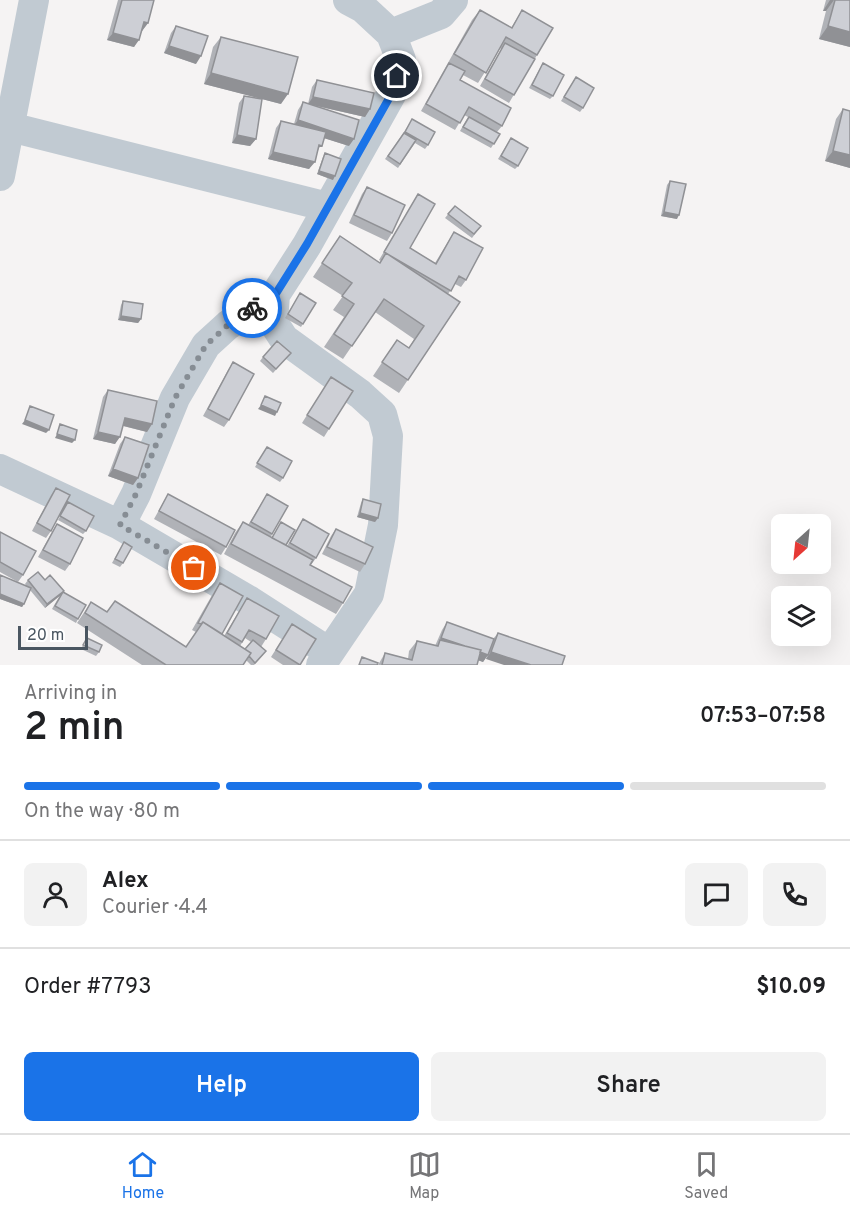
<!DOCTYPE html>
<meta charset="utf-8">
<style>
body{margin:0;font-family:Overpass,sans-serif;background:#f2f2f2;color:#202124;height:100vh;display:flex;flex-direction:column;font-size:22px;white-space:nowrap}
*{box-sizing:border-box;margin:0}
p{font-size:20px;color:#757577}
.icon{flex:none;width:33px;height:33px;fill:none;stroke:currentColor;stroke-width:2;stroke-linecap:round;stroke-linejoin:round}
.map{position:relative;height:665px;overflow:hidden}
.details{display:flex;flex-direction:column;background:#fff;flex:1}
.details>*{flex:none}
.needle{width:39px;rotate:207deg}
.fabs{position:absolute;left:771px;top:514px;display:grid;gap:12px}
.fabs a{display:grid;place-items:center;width:60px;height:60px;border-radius:9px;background:#fff;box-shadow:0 6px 24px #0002;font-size:30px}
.scale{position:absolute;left:18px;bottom:15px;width:70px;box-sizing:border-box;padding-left:6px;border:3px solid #4a5661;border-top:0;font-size:16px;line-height:21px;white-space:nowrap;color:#4a5661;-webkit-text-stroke:4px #fff;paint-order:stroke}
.pin{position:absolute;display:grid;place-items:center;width:51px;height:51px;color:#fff;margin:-26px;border:3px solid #fff;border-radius:50%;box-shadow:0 2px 6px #0007}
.courier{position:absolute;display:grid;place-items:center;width:60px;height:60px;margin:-30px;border:4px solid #1a73e8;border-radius:50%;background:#fff;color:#222;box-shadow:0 2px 8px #0007}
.summary em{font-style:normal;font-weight:600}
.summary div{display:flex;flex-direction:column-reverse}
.summary{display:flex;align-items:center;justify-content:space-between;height:102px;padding:0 24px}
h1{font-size:39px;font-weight:600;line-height:45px}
.bar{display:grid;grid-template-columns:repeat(4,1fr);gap:9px 6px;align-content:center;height:72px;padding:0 24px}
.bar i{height:8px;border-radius:4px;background:#e0e0e0}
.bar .current{background:#1a73e8}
.bar p{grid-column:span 4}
.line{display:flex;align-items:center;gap:15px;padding:0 24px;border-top:2px solid #e0e0e0}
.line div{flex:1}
.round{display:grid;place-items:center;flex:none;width:63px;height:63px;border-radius:9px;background:#f2f2f2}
.primary-button{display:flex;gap:12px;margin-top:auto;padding:12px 24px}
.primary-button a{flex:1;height:69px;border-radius:9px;background:#1a73e8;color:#fff;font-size:24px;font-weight:600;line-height:69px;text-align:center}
.primary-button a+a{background:#f2f2f2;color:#202124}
.tab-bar{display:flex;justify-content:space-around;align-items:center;height:84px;border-top:2px solid #e0e0e0;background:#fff;font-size:16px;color:#757577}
.tab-bar a{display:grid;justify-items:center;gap:3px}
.tab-bar .current{color:#1a73e8}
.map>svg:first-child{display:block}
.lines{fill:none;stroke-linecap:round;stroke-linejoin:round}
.minor{stroke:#c1cad2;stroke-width:30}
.wall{fill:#b0b2b7;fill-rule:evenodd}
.shaded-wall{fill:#909195}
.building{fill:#cdcfd5;stroke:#909195;stroke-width:1.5}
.done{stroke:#868d94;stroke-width:6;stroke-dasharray:0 10.8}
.route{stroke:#1a73e8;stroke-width:8}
</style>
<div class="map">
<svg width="850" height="665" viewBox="0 0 850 665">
<rect width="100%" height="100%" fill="#f5f3f3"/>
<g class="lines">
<path class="minor" d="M 391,34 L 441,14 L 453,0
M 10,127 L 328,207
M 0,176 L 34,0
M 275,295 L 273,322 L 284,339 L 360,394 L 382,414 L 388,436 L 383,525 L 369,594 L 321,665
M 0,469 L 120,525 L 250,601 L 323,648
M 120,525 L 136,494 L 175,398 L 206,345 L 228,325 L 275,295 L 307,245 L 392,93 L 401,60 L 391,34 L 363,8 L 348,0"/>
</g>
<path class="wall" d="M 118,0 L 154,0 L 148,23 L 142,31 L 134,47 L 107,40 Z
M 826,0 L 850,0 L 850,47 L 819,39 L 826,11 L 823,11 Z
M 480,10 L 511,28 L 522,10 L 537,55 L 509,103 L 480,86 L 501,49 L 500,48 L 478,83 L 463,75 L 460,80 L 502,126 L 497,132 L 500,134 L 491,148 L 460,131 L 468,117 L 464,115 L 455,130 L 421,111 L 472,20 Z
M 176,26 L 196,64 L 164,53 L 171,33 Z
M 221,37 L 281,104 L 262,99 L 256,139 L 250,146 L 232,143 L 239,103 L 244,96 L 259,98 L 204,84 L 213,47 Z
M 543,63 L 553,96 L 550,99 L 529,88 Z
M 576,77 L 583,108 L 580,112 L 561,101 Z
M 317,80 L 370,109 L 365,117 L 312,105 L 349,146 L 324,138 L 309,169 L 268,159 L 276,128 L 281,121 L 294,124 L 298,110 L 303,102 L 308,104 L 312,87 Z
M 843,109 L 850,168 L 825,161 L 836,119 Z
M 410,123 L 428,145 L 425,149 L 415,143 L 398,168 L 385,159 L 402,135 Z
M 511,138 L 518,166 L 515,169 L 498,159 Z
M 325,153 L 333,180 L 317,174 L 323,157 Z
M 670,181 L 677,219 L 661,216 L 667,185 Z
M 367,187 L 392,233 L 387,241 L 349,223 L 362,194 Z
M 418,194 L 410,248 L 435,263 L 454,232 L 466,280 L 461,287 L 455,284 L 448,294 L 460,302 L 399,393 L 373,376 L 397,340 L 409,348 L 414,339 L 375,312 L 343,359 L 324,347 L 344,317 L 333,310 L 343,296 L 313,277 L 340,236 L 380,263 L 381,261 L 379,260 Z
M 455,206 L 481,226 L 472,238 L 445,218 Z
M 300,293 L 316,303 L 301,327 L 285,318 Z
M 123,301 L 141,319 L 138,323 L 118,320 L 121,305 Z
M 291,353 L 273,373 L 260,361 L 263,357 Z
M 233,362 L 229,420 L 224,427 L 203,416 L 228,370 Z
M 331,377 L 329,429 L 324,437 L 302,423 Z
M 108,390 L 152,424 L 147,432 L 123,426 L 115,444 L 93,439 L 103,397 Z
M 125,437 L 138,478 L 133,485 L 108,476 L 120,444 Z
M 267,447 L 283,478 L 280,482 L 255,467 Z
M 56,488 L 51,531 L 46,538 L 32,531 L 51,495 Z
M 168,494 L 226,547 L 221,555 L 154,519 Z
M 267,494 L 272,534 L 271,537 L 287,546 L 303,519 L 316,558 L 311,565 L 343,603 L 336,614 L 224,554 L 235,533 L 243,522 L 248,525 Z
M 363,499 L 378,518 L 375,522 L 357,517 L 361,503 Z
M 66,506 L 86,531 L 83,534 L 58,520 Z
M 57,524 L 70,564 L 65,571 L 38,557 L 52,532 Z
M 336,529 L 365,564 L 360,572 L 322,554 L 331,536 Z
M 0,532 L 23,575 L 18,582 L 0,572 Z
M 124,542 L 123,563 L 120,567 L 112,563 Z
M 0,575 L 27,587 L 25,584 L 28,580 L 45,580 L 63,592 L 78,619 L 76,623 L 52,609 L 60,595 L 45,608 L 30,590 L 24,604 L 22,607 L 0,599 Z
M 220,583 L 222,634 L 224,636 L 247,598 L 266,639 L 261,647 L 263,655 L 254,665 L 251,665 L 246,660 L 243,665 L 142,665 L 77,623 L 91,602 L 107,612 L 186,647 L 196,632 L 192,630 L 215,590 ZM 245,638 L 251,642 L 245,649 L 240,646 Z
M 447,622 L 493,639 L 498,633 L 565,656 L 486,659 L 487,656 L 483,662 L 478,660 L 477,665 L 378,665 L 385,653 L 408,659 L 409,651 L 417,641 L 435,646 L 442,630 Z
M 292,624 L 300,665 L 283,665 L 271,657 Z
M 87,638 L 99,652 L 96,656 L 81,649 Z"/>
<path class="shaded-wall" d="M 830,0 L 834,0 L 826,11 L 823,11 Z
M 144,22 L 148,23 L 142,31 L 139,30 Z
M 828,26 L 850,32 L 850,47 L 819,39 Z
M 113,33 L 139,40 L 134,47 L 107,40 Z
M 169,46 L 201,56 L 196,64 L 164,53 Z
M 211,73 L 288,94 L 281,104 L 204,84 Z
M 313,97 L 370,109 L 365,117 L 308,104 Z
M 298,120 L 354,139 L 349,146 L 292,128 Z
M 237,135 L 256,139 L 250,146 L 232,143 Z
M 833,151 L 850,155 L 850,168 L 825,161 Z
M 273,152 L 315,162 L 309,169 L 268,159 Z
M 319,171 L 335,176 L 333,180 L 317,174 Z
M 664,212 L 679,215 L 677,219 L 661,216 Z
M 121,316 L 141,319 L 138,323 L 118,320 Z
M 261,405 L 277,412 L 275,416 L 258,409 Z
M 125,418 L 152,424 L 147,432 L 120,425 Z
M 25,420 L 49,430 L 46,433 L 22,424 Z
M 98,432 L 120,437 L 115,444 L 93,439 Z
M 57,434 L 75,440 L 72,443 L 55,438 Z
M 113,469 L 138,478 L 133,485 L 108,476 Z
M 360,513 L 378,518 L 375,522 L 357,517 Z
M 64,591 L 61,595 L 45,608 L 47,604 Z
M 0,594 L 24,604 L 22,607 L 0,599 Z
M 441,638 L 488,655 L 483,662 L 438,646 Z
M 491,652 L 531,665 L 504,665 L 486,659 Z"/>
<path class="building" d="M 122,0 L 154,0 L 148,23 L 144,22 L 139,40 L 113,33 Z
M 835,0 L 850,0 L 850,32 L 828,26 Z
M 480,10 L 512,28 L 522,10 L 553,28 L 537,55 L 506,37 L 486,73 L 454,54 Z
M 176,26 L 208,36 L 201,56 L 169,46 Z
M 221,37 L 298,57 L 288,94 L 211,73 Z
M 505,43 L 535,59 L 514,95 L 485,79 Z
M 449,63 L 465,71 L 460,80 L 511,108 L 502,126 L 469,107 L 460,123 L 426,104 Z
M 543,63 L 564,75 L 553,96 L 532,85 Z
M 576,77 L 594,88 L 583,108 L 564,97 Z
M 317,80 L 374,93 L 370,109 L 313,97 Z
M 244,96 L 262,99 L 256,139 L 237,135 Z
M 303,102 L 359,120 L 354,139 L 298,120 Z
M 843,109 L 850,111 L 850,155 L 833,151 Z
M 469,117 L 500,134 L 494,144 L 463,127 Z
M 412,119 L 435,132 L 428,145 L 405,132 Z
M 281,121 L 326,132 L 322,146 L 319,145 L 315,162 L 273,152 Z
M 404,133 L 416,140 L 400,164 L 388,156 Z
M 511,138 L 528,148 L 518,166 L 501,156 Z
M 325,153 L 341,159 L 335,176 L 319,171 Z
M 670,181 L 686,184 L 679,215 L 664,212 Z
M 367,187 L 405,205 L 392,233 L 354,215 Z
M 418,194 L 435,204 L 410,248 L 436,264 L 454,232 L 483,248 L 466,280 L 459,276 L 451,291 L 384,252 Z
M 455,206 L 481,226 L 474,234 L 448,214 Z
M 340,236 L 380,263 L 386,253 L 460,302 L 408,380 L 382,362 L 397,340 L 409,348 L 424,326 L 384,299 L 352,346 L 334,334 L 354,304 L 342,296 L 352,283 L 322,263 Z
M 300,293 L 316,303 L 303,324 L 288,314 Z
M 123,301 L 143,304 L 141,319 L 121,316 Z
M 277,341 L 291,353 L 276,369 L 263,357 Z
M 233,362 L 254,374 L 229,420 L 208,409 Z
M 331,377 L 353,391 L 329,429 L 307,415 Z
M 108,390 L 157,401 L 152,424 L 125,418 L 120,437 L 98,432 Z
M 265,396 L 281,403 L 277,412 L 261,405 Z
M 30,406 L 54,415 L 49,430 L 25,420 Z
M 60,424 L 77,430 L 75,440 L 57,434 Z
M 125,437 L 149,445 L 138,478 L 113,469 Z
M 267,447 L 292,461 L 283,478 L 257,463 Z
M 56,488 L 70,495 L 51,531 L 37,523 Z
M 168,494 L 235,530 L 226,547 L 159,511 Z
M 267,494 L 288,506 L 272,534 L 251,522 Z
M 363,499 L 381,504 L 378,518 L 360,513 Z
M 68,502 L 94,516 L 86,531 L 60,516 Z
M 303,519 L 329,534 L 316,558 L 290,543 Z
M 243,522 L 313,560 L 310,565 L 352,587 L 343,603 L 231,544 Z
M 281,522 L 295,530 L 286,545 L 272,538 Z
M 57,524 L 83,538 L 70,564 L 43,550 Z
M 336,529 L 373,547 L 365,564 L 327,547 Z
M 0,532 L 36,551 L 23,575 L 0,562 Z
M 124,542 L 132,547 L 123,563 L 115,559 Z
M 38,572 L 45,580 L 50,575 L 64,591 L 47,604 L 28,580 Z
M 0,575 L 31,588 L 24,604 L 0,594 Z
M 220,583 L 243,596 L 222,634 L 203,622 L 201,624 L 198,623 Z
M 63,592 L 86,605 L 78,619 L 55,606 Z
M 247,598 L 279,616 L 266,639 L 249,630 L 242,642 L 227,633 Z
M 115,601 L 186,647 L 203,622 L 251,653 L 243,665 L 166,665 L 85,613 L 91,602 L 107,612 Z
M 447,622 L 494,639 L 488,655 L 480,652 L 481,650 L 465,646 L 441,638 Z
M 292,624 L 316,639 L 300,665 L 276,650 Z
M 498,633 L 565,656 L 562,665 L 531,665 L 491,652 Z
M 87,638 L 102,645 L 99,652 L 83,645 Z
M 253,640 L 266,651 L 255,663 L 249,656 L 251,653 L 245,649 Z
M 440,640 L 481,650 L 477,665 L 382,665 L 385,653 L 412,660 L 417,641 L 438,646 Z
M 362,657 L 378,663 L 377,665 L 359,665 Z"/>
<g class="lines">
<path class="done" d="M 194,568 L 120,525 L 136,494 L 175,398 L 206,345 L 228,325 L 252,308"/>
<path class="route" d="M 252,308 L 275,295 L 307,244 L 392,93 L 397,76"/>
</g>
</svg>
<div class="fabs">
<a><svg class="needle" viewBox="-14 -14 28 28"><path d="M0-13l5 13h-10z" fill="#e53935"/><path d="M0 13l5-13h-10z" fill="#757577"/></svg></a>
<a><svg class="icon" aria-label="layers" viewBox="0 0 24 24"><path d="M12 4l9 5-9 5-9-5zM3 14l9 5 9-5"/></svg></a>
</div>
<div class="scale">20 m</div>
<div class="pin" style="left:194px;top:568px;background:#ea580c"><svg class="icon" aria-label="bag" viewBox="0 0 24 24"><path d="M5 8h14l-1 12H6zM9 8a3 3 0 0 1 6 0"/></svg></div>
<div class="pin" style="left:397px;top:76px;background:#1f2937"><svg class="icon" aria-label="home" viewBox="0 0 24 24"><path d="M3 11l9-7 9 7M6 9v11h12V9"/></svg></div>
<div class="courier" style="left:252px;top:308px"><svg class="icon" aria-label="bike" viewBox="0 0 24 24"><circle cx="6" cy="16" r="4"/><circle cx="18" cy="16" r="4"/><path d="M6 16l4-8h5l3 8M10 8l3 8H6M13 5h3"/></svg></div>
</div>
<section class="details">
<div class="summary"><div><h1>2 min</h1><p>Arriving in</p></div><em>07:53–07:58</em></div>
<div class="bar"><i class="current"></i><i class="current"></i><i class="current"></i><i></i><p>On the way · 80 m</p></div>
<div class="line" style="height:108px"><a class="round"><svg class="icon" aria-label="person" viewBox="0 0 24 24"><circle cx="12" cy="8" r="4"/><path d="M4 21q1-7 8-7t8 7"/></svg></a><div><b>Alex</b><p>Courier · 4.4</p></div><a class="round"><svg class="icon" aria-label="chat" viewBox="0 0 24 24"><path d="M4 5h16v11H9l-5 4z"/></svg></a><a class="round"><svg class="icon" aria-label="phone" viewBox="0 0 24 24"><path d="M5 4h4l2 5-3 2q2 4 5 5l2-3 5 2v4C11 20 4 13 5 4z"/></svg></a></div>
<div class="line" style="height:78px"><div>Order #7793</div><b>$10.09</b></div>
<div class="primary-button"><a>Help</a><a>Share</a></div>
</section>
<nav class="tab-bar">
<a class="current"><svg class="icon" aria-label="home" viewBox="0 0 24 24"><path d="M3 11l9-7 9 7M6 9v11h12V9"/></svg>Home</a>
<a><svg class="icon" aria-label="map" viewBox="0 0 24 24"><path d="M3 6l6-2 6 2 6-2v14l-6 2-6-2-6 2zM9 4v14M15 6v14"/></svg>Map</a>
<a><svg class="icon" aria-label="saved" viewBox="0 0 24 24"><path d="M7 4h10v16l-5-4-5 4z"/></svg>Saved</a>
</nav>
